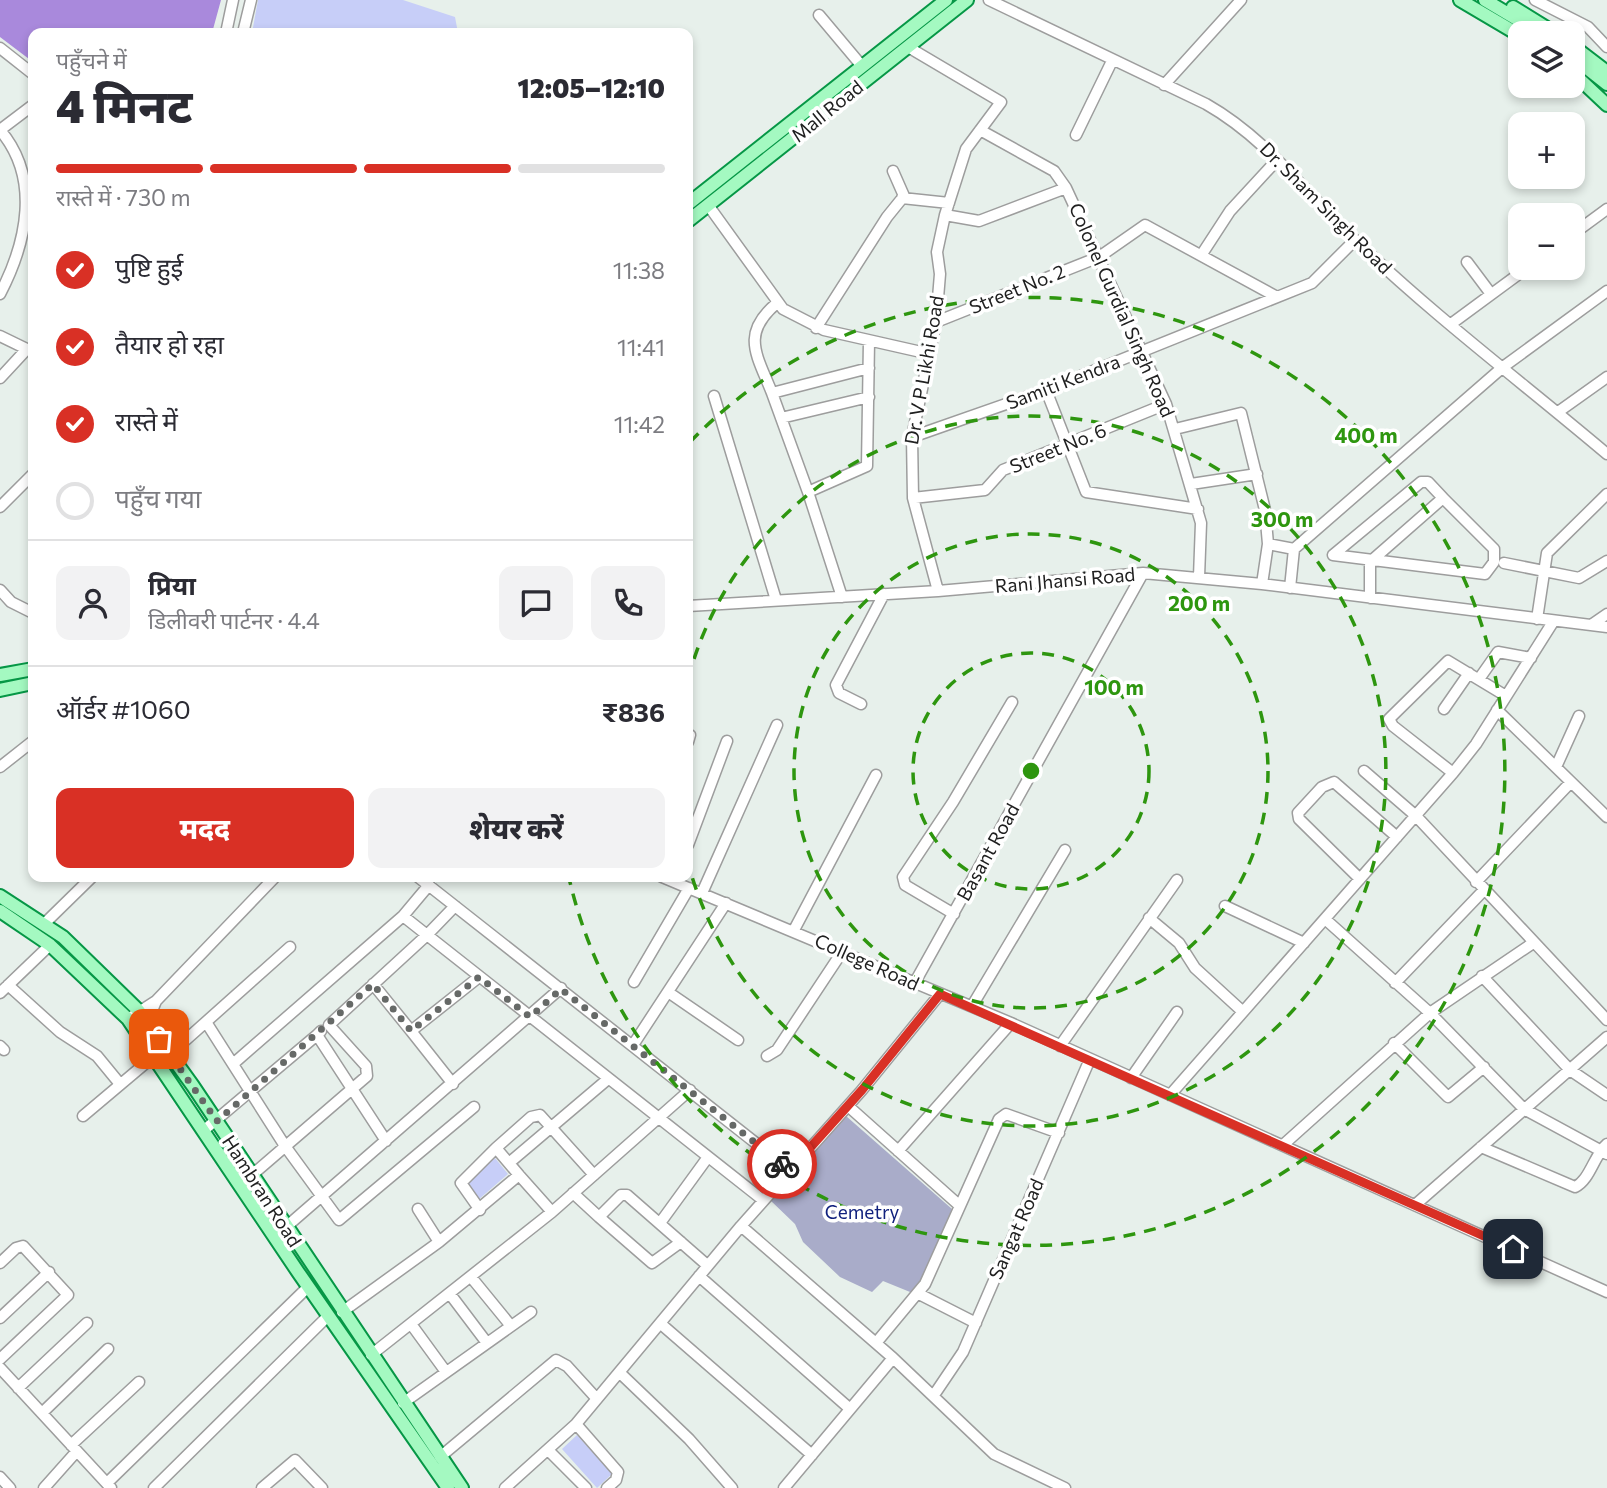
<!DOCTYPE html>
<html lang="hi">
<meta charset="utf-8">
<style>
body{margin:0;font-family:Commissioner,"Noto Sans Devanagari",sans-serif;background:#f2f2f3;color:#2b2b33;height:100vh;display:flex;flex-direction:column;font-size:26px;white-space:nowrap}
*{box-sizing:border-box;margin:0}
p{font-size:23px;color:#7c7c81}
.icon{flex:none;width:38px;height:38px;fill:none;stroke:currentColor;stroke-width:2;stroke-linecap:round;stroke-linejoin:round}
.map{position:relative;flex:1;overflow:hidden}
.panel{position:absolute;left:28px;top:28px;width:665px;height:854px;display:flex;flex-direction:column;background:#fff;border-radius:14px;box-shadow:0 4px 10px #0003}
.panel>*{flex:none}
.buttons{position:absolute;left:1508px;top:21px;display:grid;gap:14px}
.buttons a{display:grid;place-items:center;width:77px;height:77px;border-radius:14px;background:#fff;box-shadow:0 4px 10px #0003;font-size:35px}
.pin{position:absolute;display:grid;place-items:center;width:60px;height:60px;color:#fff;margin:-30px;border-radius:14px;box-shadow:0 4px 10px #0006}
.courier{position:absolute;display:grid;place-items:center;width:70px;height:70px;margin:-35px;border:5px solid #d93025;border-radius:50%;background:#fff;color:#222;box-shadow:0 2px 9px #0007}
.overview em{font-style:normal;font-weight:800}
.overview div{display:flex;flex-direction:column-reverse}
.overview{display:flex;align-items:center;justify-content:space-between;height:119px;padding:0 28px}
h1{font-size:46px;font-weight:800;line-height:52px}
.bar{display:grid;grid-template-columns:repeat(4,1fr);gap:10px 7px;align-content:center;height:84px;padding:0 28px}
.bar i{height:9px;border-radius:5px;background:#e1e1e2}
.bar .current{background:#d93025}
.bar p{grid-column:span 4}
.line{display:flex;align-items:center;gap:18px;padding:0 28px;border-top:2px solid #e1e1e2}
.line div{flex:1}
.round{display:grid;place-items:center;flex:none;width:74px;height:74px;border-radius:14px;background:#f2f2f3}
ol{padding:0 28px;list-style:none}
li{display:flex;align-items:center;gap:21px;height:77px}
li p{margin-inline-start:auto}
li .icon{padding:7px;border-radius:50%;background:#d93025;color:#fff;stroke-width:4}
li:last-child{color:#7c7c81}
li i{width:38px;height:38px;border:4px solid #e1e1e2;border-radius:50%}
.action{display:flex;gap:14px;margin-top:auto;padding:14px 28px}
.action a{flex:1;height:80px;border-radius:14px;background:#d93025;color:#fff;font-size:28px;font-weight:800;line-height:80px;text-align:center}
.action a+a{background:#f2f2f3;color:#2b2b33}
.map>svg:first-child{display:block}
.cemetery{fill:#a9acc9}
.park{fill:#c7cef8}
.pitch{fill:#a989dc}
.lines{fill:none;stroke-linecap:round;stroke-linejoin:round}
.minor-casing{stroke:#9d9d9d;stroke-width:13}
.major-casing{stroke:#069746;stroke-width:16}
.minor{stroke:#fff;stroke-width:10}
.major{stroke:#a4f9c1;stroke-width:12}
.done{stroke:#666967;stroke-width:7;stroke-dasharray:0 12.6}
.route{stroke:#d93025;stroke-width:9}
.ring{fill:none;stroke:#2e960f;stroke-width:3.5;stroke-dasharray:12 9}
.labels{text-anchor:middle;stroke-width:7;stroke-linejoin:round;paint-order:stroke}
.street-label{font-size:19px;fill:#202020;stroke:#fff}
.park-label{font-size:19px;fill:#10207d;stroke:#fff}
.centre{fill:#2e960f;stroke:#fff;stroke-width:3.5}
.ring-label{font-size:21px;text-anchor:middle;font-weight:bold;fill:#2e960f;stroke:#fff;stroke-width:7;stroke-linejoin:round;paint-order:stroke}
</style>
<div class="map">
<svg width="1607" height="1488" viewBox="0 0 1607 1488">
<rect width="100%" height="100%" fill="#e7f0eb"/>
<path class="cemetery" d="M 846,1116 L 952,1209 L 915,1294 L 883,1281 L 872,1292 L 840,1277 L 803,1242 L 795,1224 L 769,1199 Z"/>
<path class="park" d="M 258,0 L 403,0 L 455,17 L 458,33 L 252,33 Z
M 495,1158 L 508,1174 L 478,1200 L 464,1184 Z
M 577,1435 L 612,1474 L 597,1488 L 562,1449 Z"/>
<path class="pitch" d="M 0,0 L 221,0 L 212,33 L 33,33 L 33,62 L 0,37 Z"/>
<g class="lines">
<g class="minor-casing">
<path id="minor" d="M 989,0 L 1206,104 C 1266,138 1306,193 1355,240 C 1434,316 1523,383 1607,454
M 1535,0 L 1588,27 L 1607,47
M 819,15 L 861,65
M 226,33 L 233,0
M 243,33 L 251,0
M 908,47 L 1001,102 L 966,149 L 945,215 L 937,252 L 940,274 L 936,322 L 912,437 L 913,498 L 938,591
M 0,48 L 33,74
M 1164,85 L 1241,0
M 0,130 C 41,178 27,242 0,294
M 0,130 L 33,105
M 980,130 L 1054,171 L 1066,188 L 1166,404 L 1201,523 L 1199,577
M 1076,135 L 1112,61
M 902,198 L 949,203
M 708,205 L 783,309 L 824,330 L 930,354
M 945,215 L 979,221 L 1066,188
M 1573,234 L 1607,209
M 1202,254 L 1230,211 L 1277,160
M 1467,262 L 1491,294
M 936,322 L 1099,257 L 1145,225 L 1277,297
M 1451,324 L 1527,268
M 816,328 L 887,217 L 904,196 L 893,171
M 0,336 L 33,352
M 0,378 L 26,350
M 1046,390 L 1086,492 L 1198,509
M 772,393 C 757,355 740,334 777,303
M 714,396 L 776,600
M 1558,412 L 1607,377
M 781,418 L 869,397
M 1175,429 L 1241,413 L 1265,510 L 1268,544
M 912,437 L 1046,390 L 1312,283 L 1355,240
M 1191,484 L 1257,474
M 808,492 L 772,393 L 869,368
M 913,498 L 985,490 L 1003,470 L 1166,404
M 0,507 L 33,474
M 1333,555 L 1485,574 L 1494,562 L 1494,549 L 1443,498 L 1370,562 L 1370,598
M 1333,555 L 1421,482 L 1428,482 L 1443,498
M 1504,563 L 1579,578 L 1607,561
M 1262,584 L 1268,544 L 1294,549
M 1290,588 L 1294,549 L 1503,367 L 1607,291
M 0,590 L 11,602 L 33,613
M 842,597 L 808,492 L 867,466 L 869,341
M 688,606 L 938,591 L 1143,573 L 1262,584 L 1607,627
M 1537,619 L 1547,553 L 1607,494
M 1591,625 L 1607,614
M 1479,679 L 1498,652 L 1531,658
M 861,704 L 839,693 L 836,685 L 884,594
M 1444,709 L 1469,673
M 1497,710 L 1607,817
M 688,742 L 690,735
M 0,767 L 33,741
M 1556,767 L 1579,716
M 1364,771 L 1416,816 L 1607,1020
M 1453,773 L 1393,726 L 1389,719 L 1448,661 L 1506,696
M 688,845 L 727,741
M 418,877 L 790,1170
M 662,877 L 1011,1023 L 1607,1292
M 1360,879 L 1299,819 L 1298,813 L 1322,787 L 1334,782 L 1397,837
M 1476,882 L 1571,782
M 702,893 L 777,725
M 1225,906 L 1304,943
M 954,914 L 905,885 L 903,877 L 953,802 L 1012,702
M 403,916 L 429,885
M 1149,918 L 1179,943 L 1195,968 L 1242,1011
M 1325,919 L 1430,1013 L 1524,1109 L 1607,1154
M 44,924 L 92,877
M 794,930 L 876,775
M 1482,976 L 1570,1070 L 1607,1095
M 634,982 L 689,888
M 1395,983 L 1484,890
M 373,984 L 411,1031 L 479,977
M 914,984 L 1143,573
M 8,985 L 60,1032 L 97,1056 L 120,1084
M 668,992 L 738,1040
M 0,993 L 50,945
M 972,1006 L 1065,850
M 128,1019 L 156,1001 L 275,877
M 206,1022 L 285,1146 L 339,1220 L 474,1107
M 321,1031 L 317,1035 L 386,1141
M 411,1031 L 453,1084
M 137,1034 L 147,1023 L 156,1001
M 1394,1043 L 1448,1097 L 1484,1067
M 633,1045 L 726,903
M 0,1046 L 4,1050
M 1060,1046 L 1177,880
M 170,1054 L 290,947
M 767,1056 L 777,1050 L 842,952
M 233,1064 L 403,916 L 427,935 L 455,906
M 1131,1078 L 1177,1012
M 1170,1095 L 1453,773 L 1476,744 L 1553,622
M 848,1106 L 960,1206
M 83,1116 L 153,1057
M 203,1131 L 317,1035
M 1283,1145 L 1430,1013 L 1533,943
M 1481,1147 L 1575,1187 C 1590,1180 1594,1155 1607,1144
M 496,1148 L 531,1117 L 540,1115 L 594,1175
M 898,1151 L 1011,1023
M 509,1163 L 608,1079
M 252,1175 L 367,1076 L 366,1066 L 329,1025 L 427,935 L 763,1200
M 573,1193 L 599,1217 L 621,1195 L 627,1195 L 707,1265
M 1415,1205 L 1607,1037
M 418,1209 L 439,1242
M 480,1210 L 461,1183 L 496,1148 L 519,1175
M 599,1217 L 652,1263 L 681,1242
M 660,1223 L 708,1157
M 741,1226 L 893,1358 L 994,1454 L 1065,1488
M 286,1227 L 561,988
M 0,1263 L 16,1248 L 23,1246 L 68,1295 L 0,1359
M 699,1276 L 849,1408
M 471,1277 L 511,1326
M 450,1294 L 487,1343
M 919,1294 L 976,1323
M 342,1312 L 439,1242 L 519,1175 L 552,1212
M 0,1318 L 49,1272
M 411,1324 L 446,1372
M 661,1324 L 812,1455
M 876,1343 L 925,1284 L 999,1119 L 1006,1114 L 1059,1133
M 371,1355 L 552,1212 L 690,1090
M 0,1368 L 111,1488
M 620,1373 L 689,1439 L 732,1488
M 18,1388 L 87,1323
M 934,1395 L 963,1352 L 1090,1059
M 403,1403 L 531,1312
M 42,1413 L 108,1349
M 576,1424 L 618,1472 L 616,1480 L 607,1488
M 71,1445 L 139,1382
M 548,1450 L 586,1488
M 440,1457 L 556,1360 L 567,1366 L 597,1399
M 0,1477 L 10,1488
M 107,1483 L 308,1287
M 44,1488 L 77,1451
M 154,1488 L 328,1316
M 262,1488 L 295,1460 L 322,1488
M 505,1488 L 576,1424 L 741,1226 L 862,1090 L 940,994
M 784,1488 L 893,1358"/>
</g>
<g class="major-casing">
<path id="major" d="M 1460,0 L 1521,36
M 1485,0 L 1540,33
M 1513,7 L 1555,33
M 1573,46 L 1607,72
M 1573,57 L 1607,84
M 1573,73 L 1607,105
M 688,204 L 946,0
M 688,221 L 967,0
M 0,675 L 33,669
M 0,690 L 33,683
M 0,896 L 63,937 L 138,1010 L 193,1086 L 462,1488
M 0,911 L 50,945 L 128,1019 L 298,1272 L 448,1488"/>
</g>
<use href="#minor" class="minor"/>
<use href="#major" class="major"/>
</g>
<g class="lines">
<path class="done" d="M 159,1039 L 217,1121 L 373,984 L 411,1031 L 479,977 L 530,1017 L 561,989 L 782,1164"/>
<path class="route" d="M 782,1164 L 790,1170 L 862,1090 L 940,994 L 1513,1249"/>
</g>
<g class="ring">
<circle cx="1031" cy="771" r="118"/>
<circle cx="1031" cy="771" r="237"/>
<path d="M688 679A355 355 0 1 1 688 863"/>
<path d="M690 442A474 474 0 1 1 569 878"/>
</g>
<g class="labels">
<g class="street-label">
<text transform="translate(827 111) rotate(-39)" y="7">Mall Road</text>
<text transform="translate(1326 208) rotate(45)" y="7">Dr. Sham Singh Road</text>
<text transform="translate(1017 289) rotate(-22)" y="7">Street No. 2</text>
<text transform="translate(1122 310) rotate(66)" y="7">Colonel Gurdial Singh Road</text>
<text transform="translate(924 370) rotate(-80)" y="7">Dr. V P Likhi Road</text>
<text transform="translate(1063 382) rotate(-21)" y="7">Samiti Kendra</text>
<text transform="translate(1058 448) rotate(-22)" y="7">Street No. 6</text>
<text transform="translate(1065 580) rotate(-5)" y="7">Rani Jhansi Road</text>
<text transform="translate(988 852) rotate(-61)" y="7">Basant Road</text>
<text transform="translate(867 962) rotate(24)" y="7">College Road</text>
<text transform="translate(262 1191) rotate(57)" y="7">Hambran Road</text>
<text transform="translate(1016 1229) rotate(-66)" y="7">Sangat Road</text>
</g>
<g class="park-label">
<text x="862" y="1219">Cemetry</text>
</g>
</g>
<circle cx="1031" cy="771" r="10" class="centre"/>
<g class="ring-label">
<text x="1366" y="443">400 m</text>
<text x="1282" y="527">300 m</text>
<text x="1199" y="611">200 m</text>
<text x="1114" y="695">100 m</text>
</g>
</svg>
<div class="buttons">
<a><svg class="icon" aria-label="layers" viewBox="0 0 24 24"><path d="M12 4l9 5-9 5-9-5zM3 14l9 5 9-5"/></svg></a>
<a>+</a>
<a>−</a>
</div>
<div class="pin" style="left:159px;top:1039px;background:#ea580c"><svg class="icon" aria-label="bag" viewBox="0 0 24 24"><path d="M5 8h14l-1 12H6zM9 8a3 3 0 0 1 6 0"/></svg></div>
<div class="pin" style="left:1513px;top:1249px;background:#1f2937"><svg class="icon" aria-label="home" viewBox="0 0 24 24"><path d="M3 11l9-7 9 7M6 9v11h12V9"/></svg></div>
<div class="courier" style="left:782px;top:1164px"><svg class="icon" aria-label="bike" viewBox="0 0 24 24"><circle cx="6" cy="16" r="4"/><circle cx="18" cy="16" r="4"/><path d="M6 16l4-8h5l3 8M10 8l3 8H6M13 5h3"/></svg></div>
<section class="panel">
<div class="overview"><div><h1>4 मिनट</h1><p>पहुँचने में</p></div><em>12:05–12:10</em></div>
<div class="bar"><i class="current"></i><i class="current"></i><i class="current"></i><i></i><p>रास्ते में · 730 m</p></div>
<ol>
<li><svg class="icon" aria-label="check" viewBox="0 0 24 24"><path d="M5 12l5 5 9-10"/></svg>पुष्टि हुई<p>11:38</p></li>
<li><svg class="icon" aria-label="check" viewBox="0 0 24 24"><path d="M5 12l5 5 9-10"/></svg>तैयार हो रहा<p>11:41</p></li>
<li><svg class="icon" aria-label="check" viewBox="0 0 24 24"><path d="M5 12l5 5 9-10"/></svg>रास्ते में<p>11:42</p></li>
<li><i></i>पहुँच गया</li>
</ol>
<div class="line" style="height:126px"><a class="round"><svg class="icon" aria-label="person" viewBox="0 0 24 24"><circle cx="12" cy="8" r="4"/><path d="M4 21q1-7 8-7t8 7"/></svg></a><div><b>प्रिया</b><p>डिलीवरी पार्टनर · 4.4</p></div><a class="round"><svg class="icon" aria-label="chat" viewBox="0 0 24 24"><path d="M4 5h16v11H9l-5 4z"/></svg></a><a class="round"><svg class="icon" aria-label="phone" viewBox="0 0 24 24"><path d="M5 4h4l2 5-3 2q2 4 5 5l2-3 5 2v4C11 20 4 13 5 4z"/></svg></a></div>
<div class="line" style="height:91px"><div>ऑर्डर #1060</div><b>₹836</b></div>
<div class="action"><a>मदद</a><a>शेयर करें</a></div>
</section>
</div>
